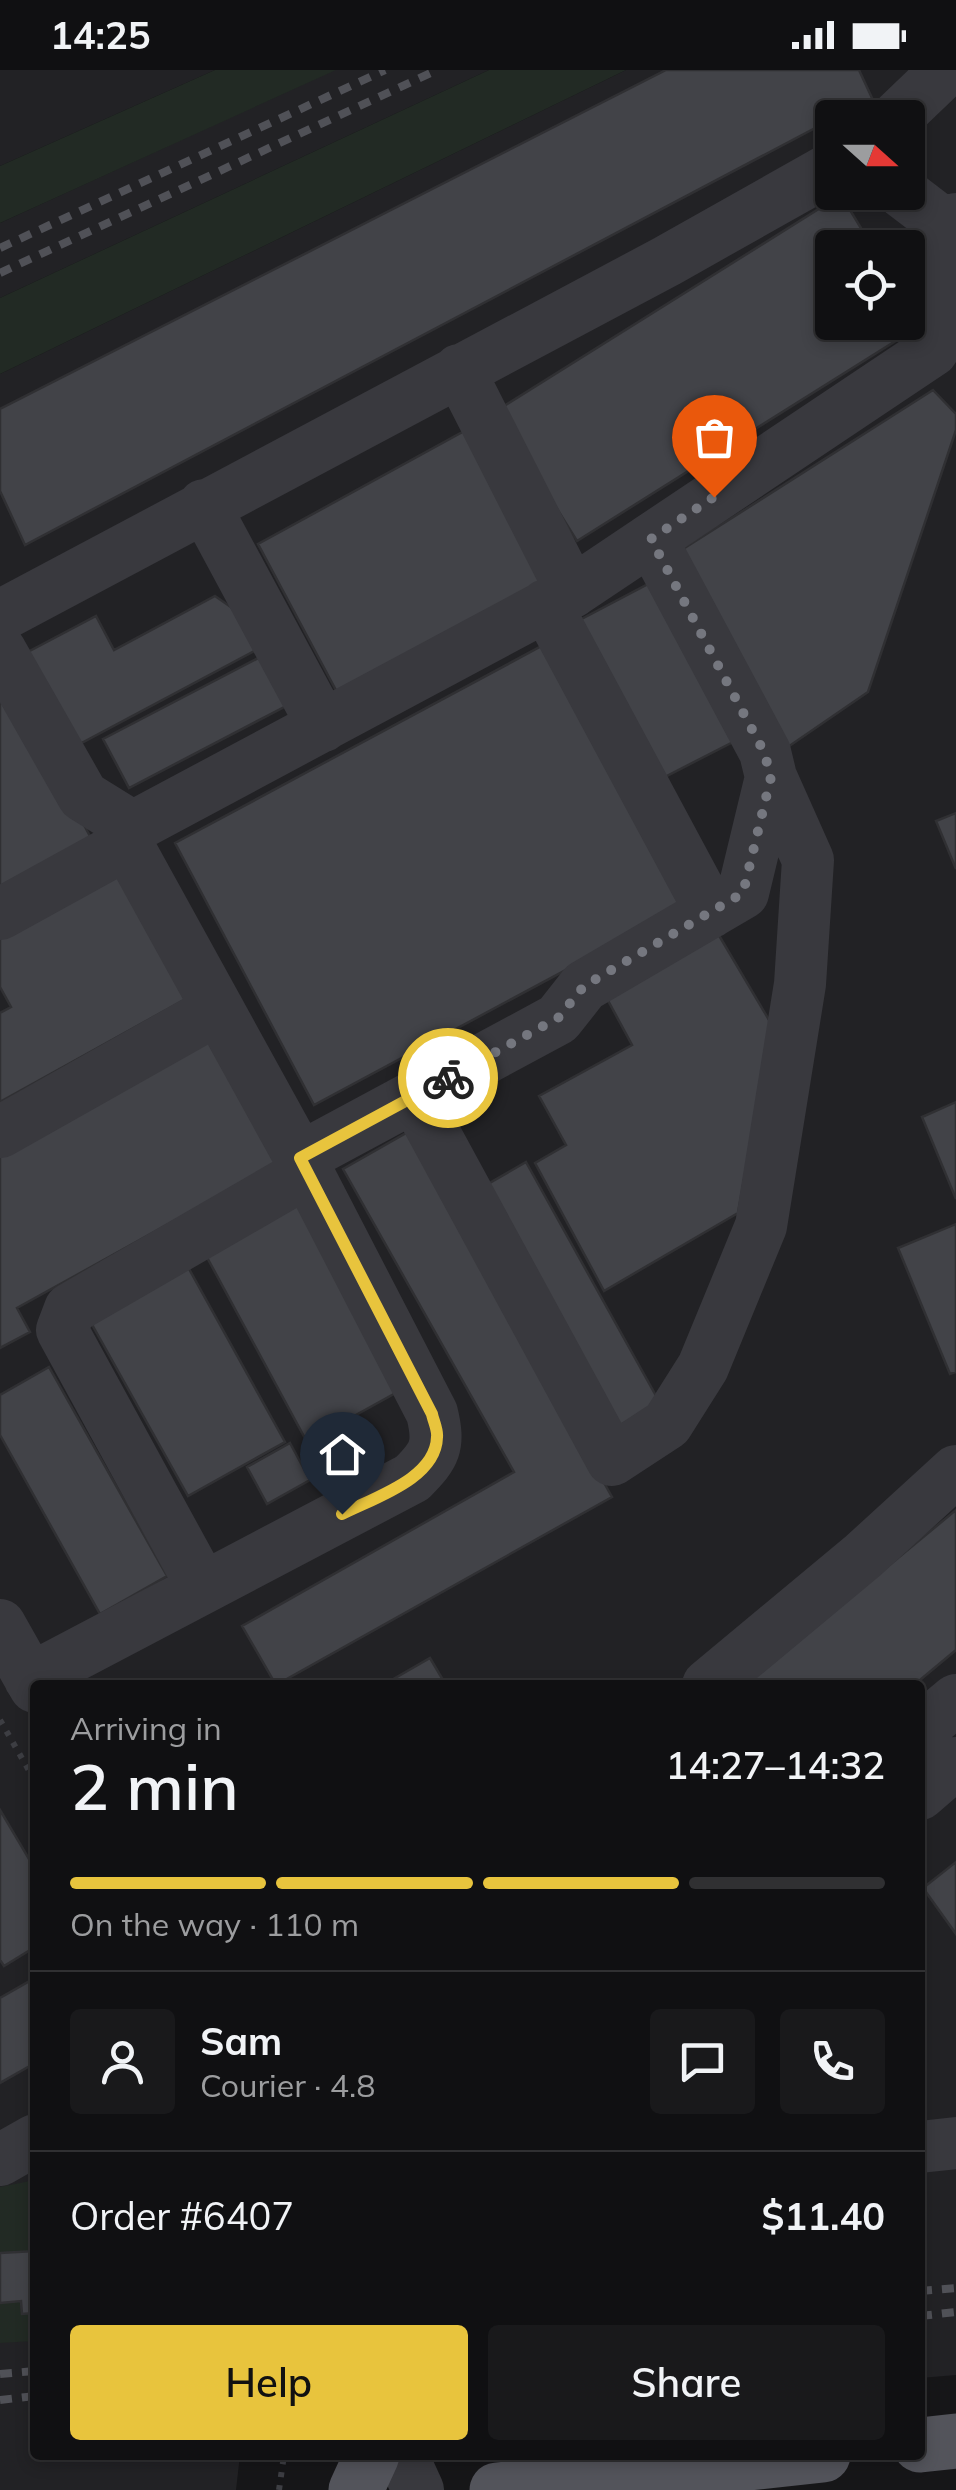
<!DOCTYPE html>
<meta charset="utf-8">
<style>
body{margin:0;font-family:Mulish,sans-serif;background:#19191b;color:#f1f3f6;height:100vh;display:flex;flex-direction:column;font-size:38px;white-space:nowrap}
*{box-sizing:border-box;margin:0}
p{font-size:32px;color:#9c9d9f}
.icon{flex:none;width:55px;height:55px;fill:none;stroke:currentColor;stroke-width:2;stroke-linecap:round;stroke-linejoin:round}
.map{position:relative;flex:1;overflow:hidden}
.sheet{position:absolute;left:30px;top:1610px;width:895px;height:780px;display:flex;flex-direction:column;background:#101012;border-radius:10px;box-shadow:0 5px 15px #0003,0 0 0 2px #303032}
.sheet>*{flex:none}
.needle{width:65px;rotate:111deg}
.controls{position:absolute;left:815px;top:30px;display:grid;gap:20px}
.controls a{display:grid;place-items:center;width:110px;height:110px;border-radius:10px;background:#101012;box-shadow:0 5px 15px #0003,0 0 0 2px #303032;font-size:50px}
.pin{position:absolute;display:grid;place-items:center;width:85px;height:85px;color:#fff;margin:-102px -42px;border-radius:50% 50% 50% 0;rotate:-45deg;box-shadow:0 0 10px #0007}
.pin .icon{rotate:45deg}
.courier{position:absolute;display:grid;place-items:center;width:100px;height:100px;margin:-50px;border:8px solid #e8c43d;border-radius:50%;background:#fff;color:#222;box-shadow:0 2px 12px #0007}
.headline em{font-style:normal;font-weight:600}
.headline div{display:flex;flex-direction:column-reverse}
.headline{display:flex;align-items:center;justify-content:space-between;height:170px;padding:0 40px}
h1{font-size:65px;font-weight:600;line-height:75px}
.bar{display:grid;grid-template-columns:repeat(4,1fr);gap:15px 10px;align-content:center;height:120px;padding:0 40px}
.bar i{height:12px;border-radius:8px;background:#303032}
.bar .selected{background:#e8c43d}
.bar p{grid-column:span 4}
.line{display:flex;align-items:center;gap:25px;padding:0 40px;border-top:2px solid #303032}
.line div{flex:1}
.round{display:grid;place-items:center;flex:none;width:105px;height:105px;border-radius:10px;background:#19191b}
.primary-button{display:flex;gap:20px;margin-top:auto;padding:20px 40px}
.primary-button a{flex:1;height:115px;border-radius:10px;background:#e8c43d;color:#111;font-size:40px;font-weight:600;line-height:115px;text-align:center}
.primary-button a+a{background:#19191b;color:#f1f3f6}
.status{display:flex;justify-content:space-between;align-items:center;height:70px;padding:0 50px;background:#101012;direction:ltr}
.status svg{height:28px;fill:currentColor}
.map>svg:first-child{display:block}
.built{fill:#222225;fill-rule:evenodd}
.green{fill:#222a24}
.building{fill:#424348;stroke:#303033;stroke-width:2.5}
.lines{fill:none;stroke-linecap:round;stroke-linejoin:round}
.path{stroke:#3d3e43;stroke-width:6;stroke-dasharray:5 8;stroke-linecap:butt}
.minor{stroke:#39393e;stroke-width:52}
.major{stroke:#53545b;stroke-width:55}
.rail{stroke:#505157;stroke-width:8;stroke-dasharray:12 10;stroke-linecap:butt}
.done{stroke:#75777f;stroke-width:10;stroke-dasharray:0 18}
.route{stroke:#e8c43d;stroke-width:12}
</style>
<div class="status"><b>14:25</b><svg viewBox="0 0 49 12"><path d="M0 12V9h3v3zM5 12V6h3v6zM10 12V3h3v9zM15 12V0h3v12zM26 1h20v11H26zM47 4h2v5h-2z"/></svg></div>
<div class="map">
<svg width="956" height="2420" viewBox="0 0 956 2420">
<rect width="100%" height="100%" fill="#161618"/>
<path class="built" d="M 0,0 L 215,0 L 0,96 Z
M 334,0 L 489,0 L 0,228 L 0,153 Z
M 626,0 L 956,0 L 956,2305 L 920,2308 L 920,1615 L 35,1615 L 35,2385 L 240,2385 L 236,2420 L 0,2420 L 0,304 ZM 832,48 L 908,48 L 908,122 L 832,122 ZM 832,178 L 908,178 L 908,252 L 832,252 Z"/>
<path class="green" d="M 215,0 L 336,0 L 0,153 L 0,96 Z
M 489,0 L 626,0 L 0,304 L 0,228 Z
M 35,2110 L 35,2271 L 0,2273 L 0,2117 Z"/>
<path class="building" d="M 666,0 L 859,0 L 872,28 L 25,475 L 0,421 L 0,339 Z
M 841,125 L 873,178 L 832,178 L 832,252 L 908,252 L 908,233 L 921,255 L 577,471 L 496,341 Z
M 933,320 L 956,344 L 956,360 L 868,622 L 785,679 L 683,479 Z
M 468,359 L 549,509 L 338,624 L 258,474 Z
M 652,512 L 735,671 L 657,711 L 574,553 Z
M 215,526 L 238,542 L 258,579 L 74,677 L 24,584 L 96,546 L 114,580 Z
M 549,572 L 689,834 L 314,1035 L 175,773 Z
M 264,585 L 290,634 L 129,718 L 103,669 Z
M 14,625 L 91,768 L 0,817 L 0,633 Z
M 956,743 L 956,799 L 936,751 Z
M 112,795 L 186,929 L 0,1032 L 0,943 L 11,937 L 0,917 L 0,857 Z
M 717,862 L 772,955 L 738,1143 L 604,1221 L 535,1093 L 566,1075 L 539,1026 L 632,975 L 605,925 Z
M 208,968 L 277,1094 L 17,1238 L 30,1262 L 0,1278 L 0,1084 Z
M 956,1032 L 956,1129 L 922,1047 Z
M 408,1062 L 612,1427 L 276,1615 L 242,1556 L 514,1402 L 343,1099 Z
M 526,1092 L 660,1333 L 615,1358 L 481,1118 Z
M 298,1128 L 401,1320 L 307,1372 L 203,1180 Z
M 956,1154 L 956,1302 L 950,1304 L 898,1178 Z
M 183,1188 L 285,1372 L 188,1426 L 85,1242 Z
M 49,1297 L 167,1506 L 100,1544 L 0,1365 L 0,1325 Z
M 290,1373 L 310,1410 L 267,1434 L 247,1397 Z
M 956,1440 L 956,1580 L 914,1615 L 744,1615 Z
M 430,1588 L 446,1615 L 383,1615 Z
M 0,1740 L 35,1799 L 35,1877 L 4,1896 L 0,1890 Z
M 956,1792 L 956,1864 L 923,1818 Z
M 35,1908 L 35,1993 L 0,2013 L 0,1928 Z
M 35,2181 L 35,2243 L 22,2244 L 21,2231 L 0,2233 L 0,2183 Z"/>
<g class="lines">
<path class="path" d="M 0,1650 L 35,1711
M 279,2420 L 284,2385"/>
<path class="minor" d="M 896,48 L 946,0
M 902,122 L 944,154 L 956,149
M 932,281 L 944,154
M 459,300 L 572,522
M 204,435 L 323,656
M 546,535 L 711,842
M 0,546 L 667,191 L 832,98
M 0,580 L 83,726 L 133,757
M 0,844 L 127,774
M 414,1026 L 612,1390 L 667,1354 L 703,1297 L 761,1156 L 800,914 L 808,790 L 771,707
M 0,1062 L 218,939
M 300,1088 L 558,949 L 584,916 L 743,823 L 771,707 L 765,682 L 651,469
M 202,1516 L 62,1260 L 70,1239 L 307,1102
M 0,1555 L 35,1617
M 30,1609 L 412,1408 C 435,1385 440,1376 432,1343 L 300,1088 L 127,774 L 133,757 L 572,522 L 932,281 L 956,246
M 708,1615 L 863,1486 L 956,1401
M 920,1660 L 956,1630
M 920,1724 L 956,1693
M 920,2077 L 956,2073
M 0,2090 L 35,2070
M 402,2385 L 418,2420"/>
<path class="major" d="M 920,2375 L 956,2371
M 356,2420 L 372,2385
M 497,2420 L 823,2385"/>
<path class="rail" d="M 0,178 L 385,0
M 0,203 L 437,0
M 920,2221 L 956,2218
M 920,2246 L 956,2242
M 0,2304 L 35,2301
M 0,2330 L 35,2326"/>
</g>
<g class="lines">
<path class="done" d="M 448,1008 L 558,948 L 584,916 L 743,823 L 771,707 L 764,682 L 651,469 L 714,427"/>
<path class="route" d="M 342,1444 C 373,1428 436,1409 437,1367 C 438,1360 433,1350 432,1344 L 300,1088 L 448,1008"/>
</g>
</svg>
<div class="controls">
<a><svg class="needle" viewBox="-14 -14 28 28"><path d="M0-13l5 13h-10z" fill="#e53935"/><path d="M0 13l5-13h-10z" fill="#9c9d9f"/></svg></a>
<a><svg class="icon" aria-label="locate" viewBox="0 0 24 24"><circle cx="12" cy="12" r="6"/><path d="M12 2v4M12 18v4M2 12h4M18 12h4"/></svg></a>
</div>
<div class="pin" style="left:714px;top:427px;background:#ea580c"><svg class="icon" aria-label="bag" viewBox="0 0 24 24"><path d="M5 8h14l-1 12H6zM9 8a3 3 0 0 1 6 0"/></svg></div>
<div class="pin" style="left:342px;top:1444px;background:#1f2937"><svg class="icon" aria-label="home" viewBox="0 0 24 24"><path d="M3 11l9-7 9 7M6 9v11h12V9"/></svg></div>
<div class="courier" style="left:448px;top:1008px"><svg class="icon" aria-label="bike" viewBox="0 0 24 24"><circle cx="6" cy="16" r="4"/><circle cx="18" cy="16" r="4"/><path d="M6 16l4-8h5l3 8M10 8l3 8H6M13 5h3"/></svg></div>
<section class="sheet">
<div class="headline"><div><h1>2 min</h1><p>Arriving in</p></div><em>14:27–14:32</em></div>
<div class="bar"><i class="selected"></i><i class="selected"></i><i class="selected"></i><i></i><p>On the way · 110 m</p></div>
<div class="line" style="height:180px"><a class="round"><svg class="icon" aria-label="person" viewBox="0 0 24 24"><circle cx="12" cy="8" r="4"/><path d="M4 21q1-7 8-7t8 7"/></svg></a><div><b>Sam</b><p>Courier · 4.8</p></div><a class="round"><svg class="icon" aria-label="chat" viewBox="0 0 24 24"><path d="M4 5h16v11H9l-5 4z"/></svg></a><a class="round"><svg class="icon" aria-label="phone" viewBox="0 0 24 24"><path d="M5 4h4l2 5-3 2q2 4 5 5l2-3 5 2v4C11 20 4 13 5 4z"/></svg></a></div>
<div class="line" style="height:130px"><div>Order #6407</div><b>$11.40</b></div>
<div class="primary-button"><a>Help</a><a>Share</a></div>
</section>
</div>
